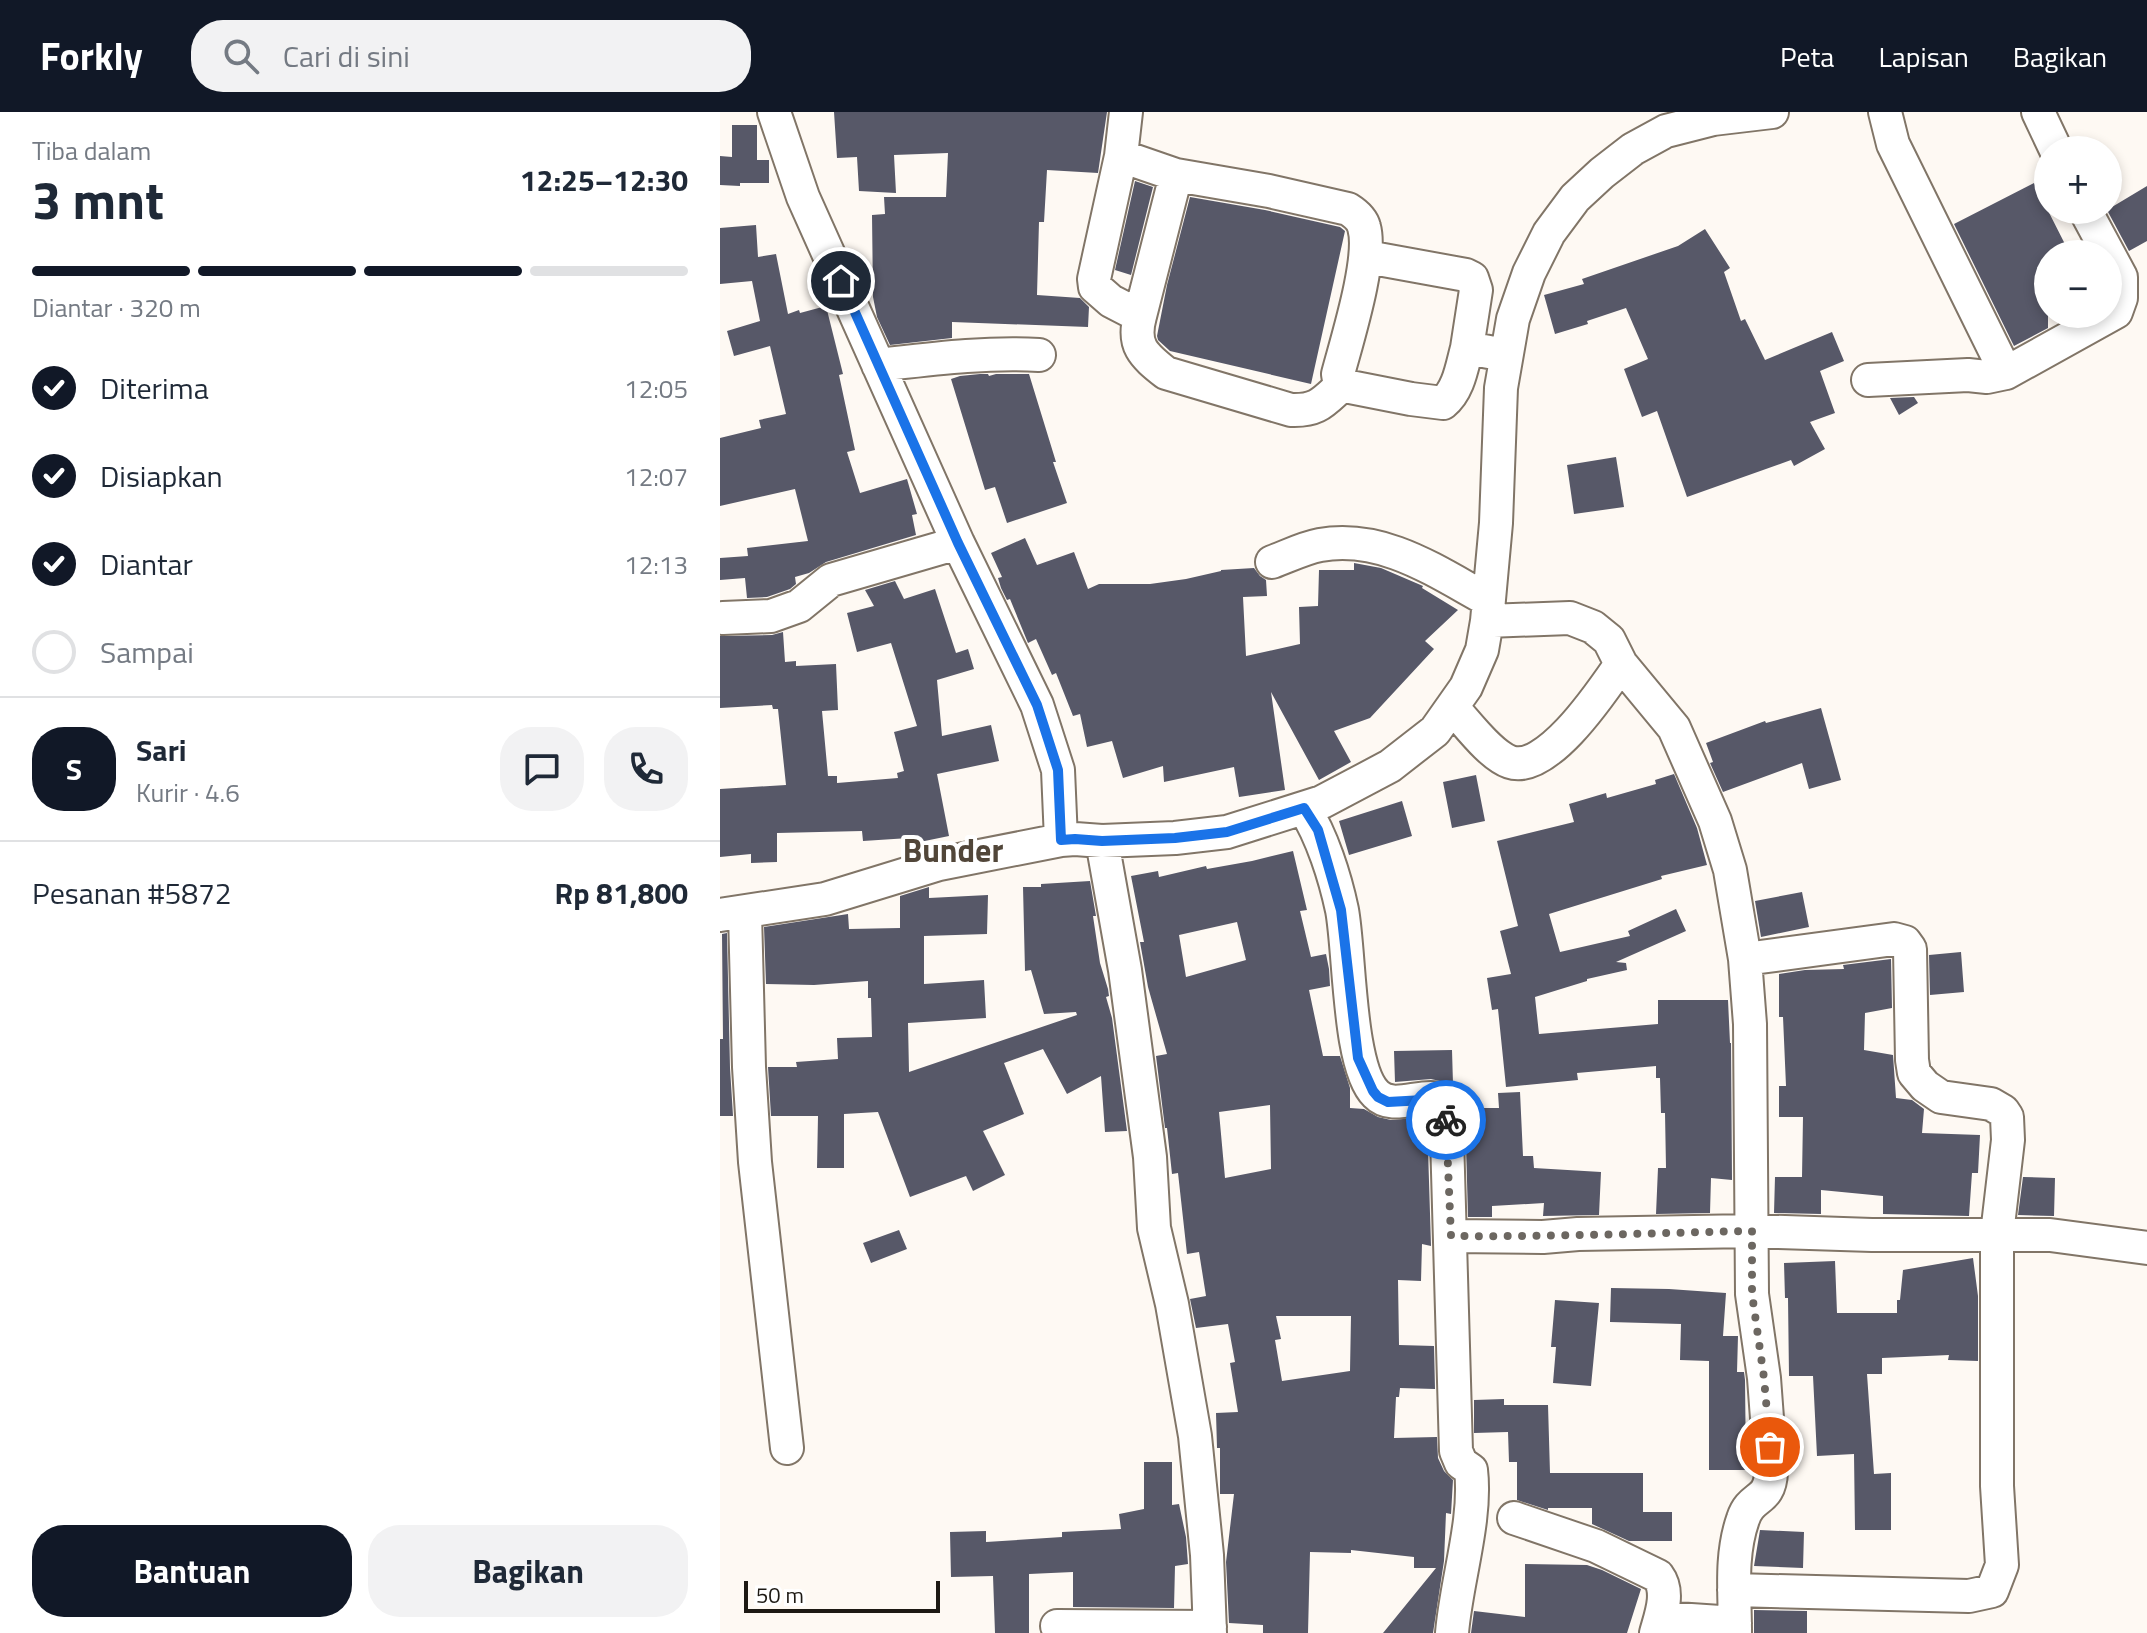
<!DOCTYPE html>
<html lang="id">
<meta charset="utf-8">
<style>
body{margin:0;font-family:"Titillium Web",sans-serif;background:#f2f2f3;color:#1f2937;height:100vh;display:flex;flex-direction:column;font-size:30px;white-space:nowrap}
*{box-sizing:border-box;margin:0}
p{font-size:26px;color:#747a83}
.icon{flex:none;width:44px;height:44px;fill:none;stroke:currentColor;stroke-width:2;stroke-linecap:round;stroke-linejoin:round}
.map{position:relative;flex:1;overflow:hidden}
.drawer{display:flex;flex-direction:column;background:#fff;width:720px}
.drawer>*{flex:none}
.fabs{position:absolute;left:1314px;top:24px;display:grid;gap:16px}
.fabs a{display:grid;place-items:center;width:88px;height:88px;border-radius:50%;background:#fff;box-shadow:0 4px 12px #0003;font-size:40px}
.scale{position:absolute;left:24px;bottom:20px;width:196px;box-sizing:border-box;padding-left:8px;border:4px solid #1d1913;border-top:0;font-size:22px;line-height:28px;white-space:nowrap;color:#1d1913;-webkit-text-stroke:6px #fff;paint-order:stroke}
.pin{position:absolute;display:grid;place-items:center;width:68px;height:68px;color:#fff;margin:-34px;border:4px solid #fff;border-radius:50%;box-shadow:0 2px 8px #0007}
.courier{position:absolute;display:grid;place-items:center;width:80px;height:80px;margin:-40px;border:6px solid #1a73e8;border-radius:50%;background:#fff;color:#222;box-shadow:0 2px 10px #0007}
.head em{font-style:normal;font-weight:700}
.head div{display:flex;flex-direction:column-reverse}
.head{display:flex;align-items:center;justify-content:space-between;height:136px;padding:0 32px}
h1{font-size:52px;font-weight:700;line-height:60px}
.bar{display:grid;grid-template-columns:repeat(4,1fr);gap:12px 8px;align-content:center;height:96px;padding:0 32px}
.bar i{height:10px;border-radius:6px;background:#e0e1e3}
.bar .active{background:#111827}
.bar p{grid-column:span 4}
.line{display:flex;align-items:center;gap:20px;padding:0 32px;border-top:2px solid #e0e1e3}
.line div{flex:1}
.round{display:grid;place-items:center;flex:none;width:84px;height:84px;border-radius:32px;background:#f2f2f3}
ol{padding:0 32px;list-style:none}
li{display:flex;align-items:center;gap:24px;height:88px}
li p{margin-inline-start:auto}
li .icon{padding:8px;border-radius:50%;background:#111827;color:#fff;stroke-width:4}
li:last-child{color:#747a83}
li i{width:44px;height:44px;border:4px solid #e0e1e3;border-radius:50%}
.cta{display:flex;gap:16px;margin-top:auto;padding:16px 32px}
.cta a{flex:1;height:92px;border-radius:32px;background:#111827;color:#fff;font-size:32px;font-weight:700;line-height:92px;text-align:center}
.cta a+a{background:#f2f2f3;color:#1f2937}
header{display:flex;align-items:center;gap:48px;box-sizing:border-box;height:112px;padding:0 40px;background:#111827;color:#fff}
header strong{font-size:38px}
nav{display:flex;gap:44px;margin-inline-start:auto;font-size:28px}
.search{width:560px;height:72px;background:#f2f2f3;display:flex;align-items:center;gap:20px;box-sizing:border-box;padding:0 28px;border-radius:32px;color:#747a83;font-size:30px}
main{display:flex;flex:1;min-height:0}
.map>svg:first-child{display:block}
.building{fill:#575868;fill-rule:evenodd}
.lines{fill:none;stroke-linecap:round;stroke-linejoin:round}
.minor-casing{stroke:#817567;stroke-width:36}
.minor{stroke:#fff;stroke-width:32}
.done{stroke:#6c6761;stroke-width:8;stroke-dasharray:0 14.4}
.route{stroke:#1a73e8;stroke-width:10}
.labels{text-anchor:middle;stroke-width:8;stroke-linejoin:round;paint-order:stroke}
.quarter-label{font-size:32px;font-weight:bold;fill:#514639;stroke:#fff}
</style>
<header>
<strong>Forkly</strong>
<div class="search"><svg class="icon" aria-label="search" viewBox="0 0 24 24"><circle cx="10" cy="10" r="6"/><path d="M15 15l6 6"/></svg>Cari di sini</div>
<nav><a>Peta</a><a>Lapisan</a><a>Bagikan</a></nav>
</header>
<main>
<section class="drawer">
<div class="head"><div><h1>3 mnt</h1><p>Tiba dalam</p></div><em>12:25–12:30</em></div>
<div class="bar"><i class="active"></i><i class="active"></i><i class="active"></i><i></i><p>Diantar · 320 m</p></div>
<ol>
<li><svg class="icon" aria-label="check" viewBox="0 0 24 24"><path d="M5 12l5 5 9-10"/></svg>Diterima<p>12:05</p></li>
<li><svg class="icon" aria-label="check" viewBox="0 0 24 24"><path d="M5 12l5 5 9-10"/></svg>Disiapkan<p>12:07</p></li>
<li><svg class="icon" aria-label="check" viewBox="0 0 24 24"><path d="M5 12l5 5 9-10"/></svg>Diantar<p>12:13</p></li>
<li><i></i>Sampai</li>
</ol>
<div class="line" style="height:144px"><b class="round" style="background:#111827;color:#fff">S</b><div><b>Sari</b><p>Kurir · 4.6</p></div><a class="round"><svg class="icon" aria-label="chat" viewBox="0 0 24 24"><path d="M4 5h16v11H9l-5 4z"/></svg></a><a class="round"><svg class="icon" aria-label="phone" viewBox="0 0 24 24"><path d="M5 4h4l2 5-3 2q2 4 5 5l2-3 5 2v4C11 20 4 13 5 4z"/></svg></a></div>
<div class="line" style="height:104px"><div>Pesanan #5872</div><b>Rp 81,800</b></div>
<div class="cta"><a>Bantuan</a><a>Bagikan</a></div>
</section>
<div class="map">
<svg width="1427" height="1521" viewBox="0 0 1427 1521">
<rect width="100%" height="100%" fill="#fef9f3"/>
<path class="building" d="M 114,0 L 387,0 L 378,61 L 327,58 L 324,110 L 319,110 L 317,183 L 360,186 L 369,195 L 368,215 L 232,210 L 232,226 L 170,233 L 157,205 L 153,185 L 152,103 L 165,102 L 164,85 L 226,85 L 228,41 L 174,43 L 176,81 L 139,79 L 137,45 L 117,46 Z
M 12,13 L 37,13 L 37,48 L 49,48 L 49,71 L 20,71 L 20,74 L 0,73 L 0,44 L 12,45 Z
M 415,69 L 433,75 L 411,163 L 395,158 Z
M 1314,71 L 1350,142 L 1328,142 L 1328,216 L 1294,234 L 1234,112 Z
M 1427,74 L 1427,129 L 1409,139 L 1387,98 Z
M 470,85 L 545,98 L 620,115 L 625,119 L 591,272 L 450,239 L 438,228 L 437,224 L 447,173 Z
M 36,113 L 38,145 L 56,142 L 68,202 L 79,198 L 80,201 L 106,194 L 123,262 L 119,263 L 135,338 L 127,340 L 140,381 L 187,367 L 197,402 L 192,403 L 196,423 L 106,450 L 89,461 L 75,465 L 76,472 L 70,477 L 47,485 L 27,486 L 25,466 L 0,468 L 0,446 L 28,444 L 27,436 L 88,429 L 75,377 L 0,394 L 0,326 L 41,316 L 39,308 L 66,302 L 50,234 L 14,244 L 7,219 L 40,209 L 32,169 L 0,172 L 0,116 Z
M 985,117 L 1010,156 L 1004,160 L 1021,209 L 1025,207 L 1045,248 L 1112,220 L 1124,249 L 1100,259 L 1115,301 L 1090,310 L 1105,337 L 1074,354 L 1071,348 L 967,385 L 937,299 L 922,305 L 904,257 L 928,247 L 906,196 L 867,209 L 868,212 L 835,222 L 824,183 L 864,172 L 862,167 L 958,134 Z
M 260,262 L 268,262 L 269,264 L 276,262 L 309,262 L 336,350 L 333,350 L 347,391 L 287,411 L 275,375 L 265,378 L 231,267 L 240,264 Z
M 1194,285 L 1198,291 L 1179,303 L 1170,286 Z
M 896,345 L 904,395 L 854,402 L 847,353 Z
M 305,426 L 317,453 L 354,440 L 368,477 L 379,472 L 430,472 L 466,467 L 501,459 L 501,458 L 534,456 L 540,464 L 546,468 L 547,484 L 523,485 L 526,544 L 580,532 L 579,495 L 598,494 L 599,458 L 634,458 L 634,451 L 661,456 L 703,474 L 702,476 L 738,498 L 705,529 L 714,537 L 650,606 L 614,619 L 631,650 L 599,668 L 551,580 L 565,678 L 519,685 L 514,655 L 444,670 L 443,654 L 403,666 L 392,629 L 367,635 L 360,602 L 353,604 L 336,561 L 332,563 L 316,527 L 308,531 L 290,487 L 287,488 L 281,476 L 278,466 L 282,465 L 271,441 Z
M 175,469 L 184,487 L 215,477 L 236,541 L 248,537 L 254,557 L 217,568 L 222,624 L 271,613 L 279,649 L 217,662 L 229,724 L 190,732 L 189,726 L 143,729 L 142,719 L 57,721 L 57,750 L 31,751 L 31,742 L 0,745 L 0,677 L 66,673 L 58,597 L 53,597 L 52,593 L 0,596 L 0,524 L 52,523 L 63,520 L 65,550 L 76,549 L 76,554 L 116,552 L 118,598 L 102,599 L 108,664 L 117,664 L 117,671 L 178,666 L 177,661 L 184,659 L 174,620 L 197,614 L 171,531 L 137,540 L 127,501 L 154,494 L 145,478 Z
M 1101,596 L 1121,668 L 1089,677 L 1082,651 L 1003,680 L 990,651 L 993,650 L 986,631 L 1045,609 L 1046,611 Z
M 954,662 L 977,716 L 987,753 L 941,764 L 942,767 L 829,802 L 840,840 L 910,824 L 908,819 L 956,797 L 966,819 L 896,850 L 906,851 L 907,858 L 867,867 L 867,869 L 815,885 L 819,922 L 938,912 L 938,888 L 1008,888 L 1010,931 L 1011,931 L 1012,1068 L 991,1066 L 990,1101 L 936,1102 L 938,1056 L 946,1056 L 945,1001 L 941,1001 L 940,966 L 936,966 L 936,954 L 857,961 L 858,968 L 786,975 L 778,897 L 772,898 L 767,866 L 791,862 L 780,819 L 798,814 L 777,729 L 854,710 L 849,692 L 886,681 L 887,686 L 936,672 L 935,668 Z
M 756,663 L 765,709 L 732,716 L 723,670 Z
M 682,689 L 692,724 L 629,743 L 619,709 Z
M 573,739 L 587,798 L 580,799 L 591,845 L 606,842 L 609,857 L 610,874 L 589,878 L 603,944 L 620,944 L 630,976 L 630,996 L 644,997 L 658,1005 L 671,1008 L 707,1005 L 711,1134 L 702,1132 L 701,1169 L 678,1168 L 679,1233 L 714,1234 L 715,1277 L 680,1276 L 679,1285 L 676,1285 L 674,1326 L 717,1325 L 718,1346 L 724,1359 L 733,1368 L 731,1402 L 726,1401 L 724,1449 L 713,1521 L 663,1521 L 716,1456 L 694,1456 L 694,1445 L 631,1438 L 631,1441 L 590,1440 L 588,1521 L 543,1521 L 543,1513 L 509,1511 L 506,1450 L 514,1382 L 500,1382 L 500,1336 L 497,1336 L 496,1301 L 518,1300 L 510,1251 L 515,1250 L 508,1212 L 476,1216 L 470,1187 L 486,1184 L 479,1140 L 467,1142 L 458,1061 L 452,1062 L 447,1016 L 445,1016 L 436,944 L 447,942 L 428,875 L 420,830 L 424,830 L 411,764 L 438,759 L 439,765 L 486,754 L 487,757 L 532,749 ZM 517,810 L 526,848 L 466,865 L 459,823 ZM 550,993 L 551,1057 L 505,1066 L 499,1000 ZM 556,1204 L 631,1204 L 630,1259 L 562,1269 L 555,1228 L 561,1227 Z
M 370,769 L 376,804 L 373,804 L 380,851 L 388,877 L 389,884 L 386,885 L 392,906 L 407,1019 L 385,1020 L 381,964 L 347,982 L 323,937 L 284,951 L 304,1002 L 263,1019 L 285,1063 L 253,1079 L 246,1064 L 190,1085 L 158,1000 L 124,1002 L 124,1056 L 97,1056 L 98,1004 L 51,1004 L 48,955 L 77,955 L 76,950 L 118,947 L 117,926 L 152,925 L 151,886 L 148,886 L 148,869 L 94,873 L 46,872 L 44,815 L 128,802 L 129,817 L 180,816 L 180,784 L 209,775 L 209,786 L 268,783 L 267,822 L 204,824 L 204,872 L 264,868 L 266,906 L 188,911 L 189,960 L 357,903 L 356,900 L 324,902 L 311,858 L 305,859 L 303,775 L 321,775 L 321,772 Z
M 1082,780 L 1089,815 L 1041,825 L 1035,789 Z
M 7,821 L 10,956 L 13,1004 L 0,1004 L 0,927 L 3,927 L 2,822 Z
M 1241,840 L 1244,880 L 1210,883 L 1209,843 Z
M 1171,847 L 1172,896 L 1145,901 L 1144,938 L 1173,943 L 1176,986 L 1192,988 L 1204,997 L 1202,1021 L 1260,1023 L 1258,1061 L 1252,1061 L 1249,1104 L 1163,1102 L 1163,1084 L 1101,1078 L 1101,1102 L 1054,1101 L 1055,1065 L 1082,1065 L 1083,1005 L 1059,1005 L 1059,974 L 1066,974 L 1063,905 L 1059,905 L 1059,862 L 1085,858 L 1124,857 L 1123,853 Z
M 732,938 L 733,972 L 711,967 L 675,970 L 674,939 Z
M 800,980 L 803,1044 L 813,1044 L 814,1056 L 881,1060 L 879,1103 L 823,1104 L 824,1091 L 772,1094 L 772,1105 L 748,1105 L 745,996 L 779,996 L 778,981 Z
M 1303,1065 L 1335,1066 L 1334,1104 L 1298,1103 Z
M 179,1118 L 187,1137 L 151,1151 L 143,1131 Z
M 1253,1146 L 1258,1184 L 1258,1249 L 1228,1248 L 1229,1243 L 1162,1246 L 1162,1262 L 1147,1262 L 1154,1362 L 1171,1361 L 1171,1418 L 1135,1418 L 1134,1342 L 1097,1344 L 1093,1264 L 1069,1264 L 1068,1186 L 1065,1186 L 1064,1151 L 1115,1149 L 1117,1201 L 1177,1201 L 1177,1188 L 1180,1188 L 1183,1158 Z
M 891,1176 L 949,1177 L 1006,1181 L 1003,1224 L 1018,1224 L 1017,1260 L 1024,1260 L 1025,1268 L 1026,1358 L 989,1358 L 989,1249 L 960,1248 L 961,1212 L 890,1210 Z
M 835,1188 L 879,1191 L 871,1274 L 833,1271 L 836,1235 L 831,1235 Z
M 784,1287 L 784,1293 L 828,1293 L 830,1361 L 923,1361 L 923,1400 L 952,1400 L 952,1429 L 909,1429 L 872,1412 L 872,1396 L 828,1396 L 828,1398 L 797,1388 L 797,1350 L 789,1350 L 788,1320 L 754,1321 L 754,1288 Z
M 424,1350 L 452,1350 L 452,1393 L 459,1392 L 466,1425 L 468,1452 L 455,1454 L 454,1496 L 353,1495 L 353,1460 L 309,1462 L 309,1521 L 275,1521 L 273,1464 L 231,1465 L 230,1420 L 266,1419 L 266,1430 L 342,1425 L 342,1420 L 401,1417 L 399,1402 L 424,1397 Z
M 1040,1418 L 1084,1420 L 1083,1456 L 1034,1454 Z
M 805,1452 L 867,1453 L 882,1458 L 921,1477 L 907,1521 L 751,1521 L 754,1499 L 805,1505 Z
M 1034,1498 L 1087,1499 L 1087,1521 L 1034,1521 Z"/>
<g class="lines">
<g class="minor-casing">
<path id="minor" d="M 54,0 L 83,85 L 238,431 L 317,593 L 338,658 L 341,728
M 406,0 L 401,44 L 374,167 L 375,175 L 391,189 L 420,204 C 412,233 423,243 446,261 L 571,298 C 598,299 603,290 622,273
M 1165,0 L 1173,32 L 1286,261
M 1318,0 L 1336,38
M 401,44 L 456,63 L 549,79 L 628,97 C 636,102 642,107 644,115 C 653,146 627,228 618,262 L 619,268 L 625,274 L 691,287 L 723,291 C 739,278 742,254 747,236
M 647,145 L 746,163 L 752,166 L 756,178 L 747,236 L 769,240
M 420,204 L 456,63
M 158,253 C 212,247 265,240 319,243
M 1148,268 L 1248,263 L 1267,265 L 1286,261 L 1396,200 L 1401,186 L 1401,165 L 1365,98
M 552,450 C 568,444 584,436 600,433 C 663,422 715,459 768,488
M 3,506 L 51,504 L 79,494 L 111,468 L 238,431
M 767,509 L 850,506 L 873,515 L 889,528 L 901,552 L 954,616 L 995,709 L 1010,758 L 1025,847 L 1030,912 L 1032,1182 L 1044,1266 L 1051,1360 C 1050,1391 1031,1382 1023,1407 C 1010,1444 1015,1482 1015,1521
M 732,595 C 747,611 770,643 790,650 C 827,663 883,578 901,552
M 584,696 C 602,724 615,765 622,798 C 630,840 628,955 656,982 C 674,1001 706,977 726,990 L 736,1339 L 741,1351 L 751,1358 C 757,1408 736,1470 732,1521
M 382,729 L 405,858 L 430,1045 L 434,1116 L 452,1192 L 475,1324 L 487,1443 L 490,1521
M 25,801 L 29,955 L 35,1050 L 67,1336
M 0,803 L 105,787 L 219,752 L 341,728 L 355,727 L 382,729 L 455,726 L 507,720 L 602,690 L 670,654 L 715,619 L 746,575 L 762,538 L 767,509 L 776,411 L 781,276 L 793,207 L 809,161 L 829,121 L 855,86 L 882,61 L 913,37 L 946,19 L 993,7 L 1052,0
M 731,1124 L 823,1125 L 858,1122 L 1032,1119 L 1152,1123 L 1330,1123 L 1427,1136
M 794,1406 L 876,1434 L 938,1464 C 950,1480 941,1503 936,1521
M 1014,1478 L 1249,1484 L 1272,1479 L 1282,1453 L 1277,1374 L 1277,1122 L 1288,1028 L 1287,1005 L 1283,999 L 1271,992 L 1221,985 L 1205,974 L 1194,961 L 1192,948 L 1190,837 L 1185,830 L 1174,827 L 1025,847
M 941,1506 L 1015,1511
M 337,1514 L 490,1515"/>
</g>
<use href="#minor" class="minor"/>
</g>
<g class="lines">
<path class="done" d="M 726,1008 L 731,1124 C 831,1125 932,1121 1032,1119 L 1032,1182 L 1044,1266 L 1050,1335"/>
<path class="route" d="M 121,169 L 238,431 L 317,593 L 338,658 L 341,728 L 355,727 L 382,729 L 455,726 L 507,720 L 584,696 L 598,718 L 621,798 L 638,946 L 653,979 L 658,985 L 668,990 L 722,987 L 726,990 L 726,1008"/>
</g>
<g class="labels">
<g class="quarter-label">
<text x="233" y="750">Bunder</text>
</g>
</g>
</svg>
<div class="fabs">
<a>+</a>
<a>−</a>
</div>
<div class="scale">50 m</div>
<div class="pin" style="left:1050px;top:1335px;background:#ea580c"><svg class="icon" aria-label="bag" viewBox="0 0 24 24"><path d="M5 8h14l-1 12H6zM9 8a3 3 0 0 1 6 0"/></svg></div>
<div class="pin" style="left:121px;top:169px;background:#1f2937"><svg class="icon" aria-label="home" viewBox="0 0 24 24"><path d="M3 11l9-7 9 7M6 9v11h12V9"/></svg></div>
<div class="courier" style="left:726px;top:1008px"><svg class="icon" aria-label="bike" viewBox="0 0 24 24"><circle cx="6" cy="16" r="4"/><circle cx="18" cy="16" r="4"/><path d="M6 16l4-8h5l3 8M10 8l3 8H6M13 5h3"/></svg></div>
</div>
</main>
